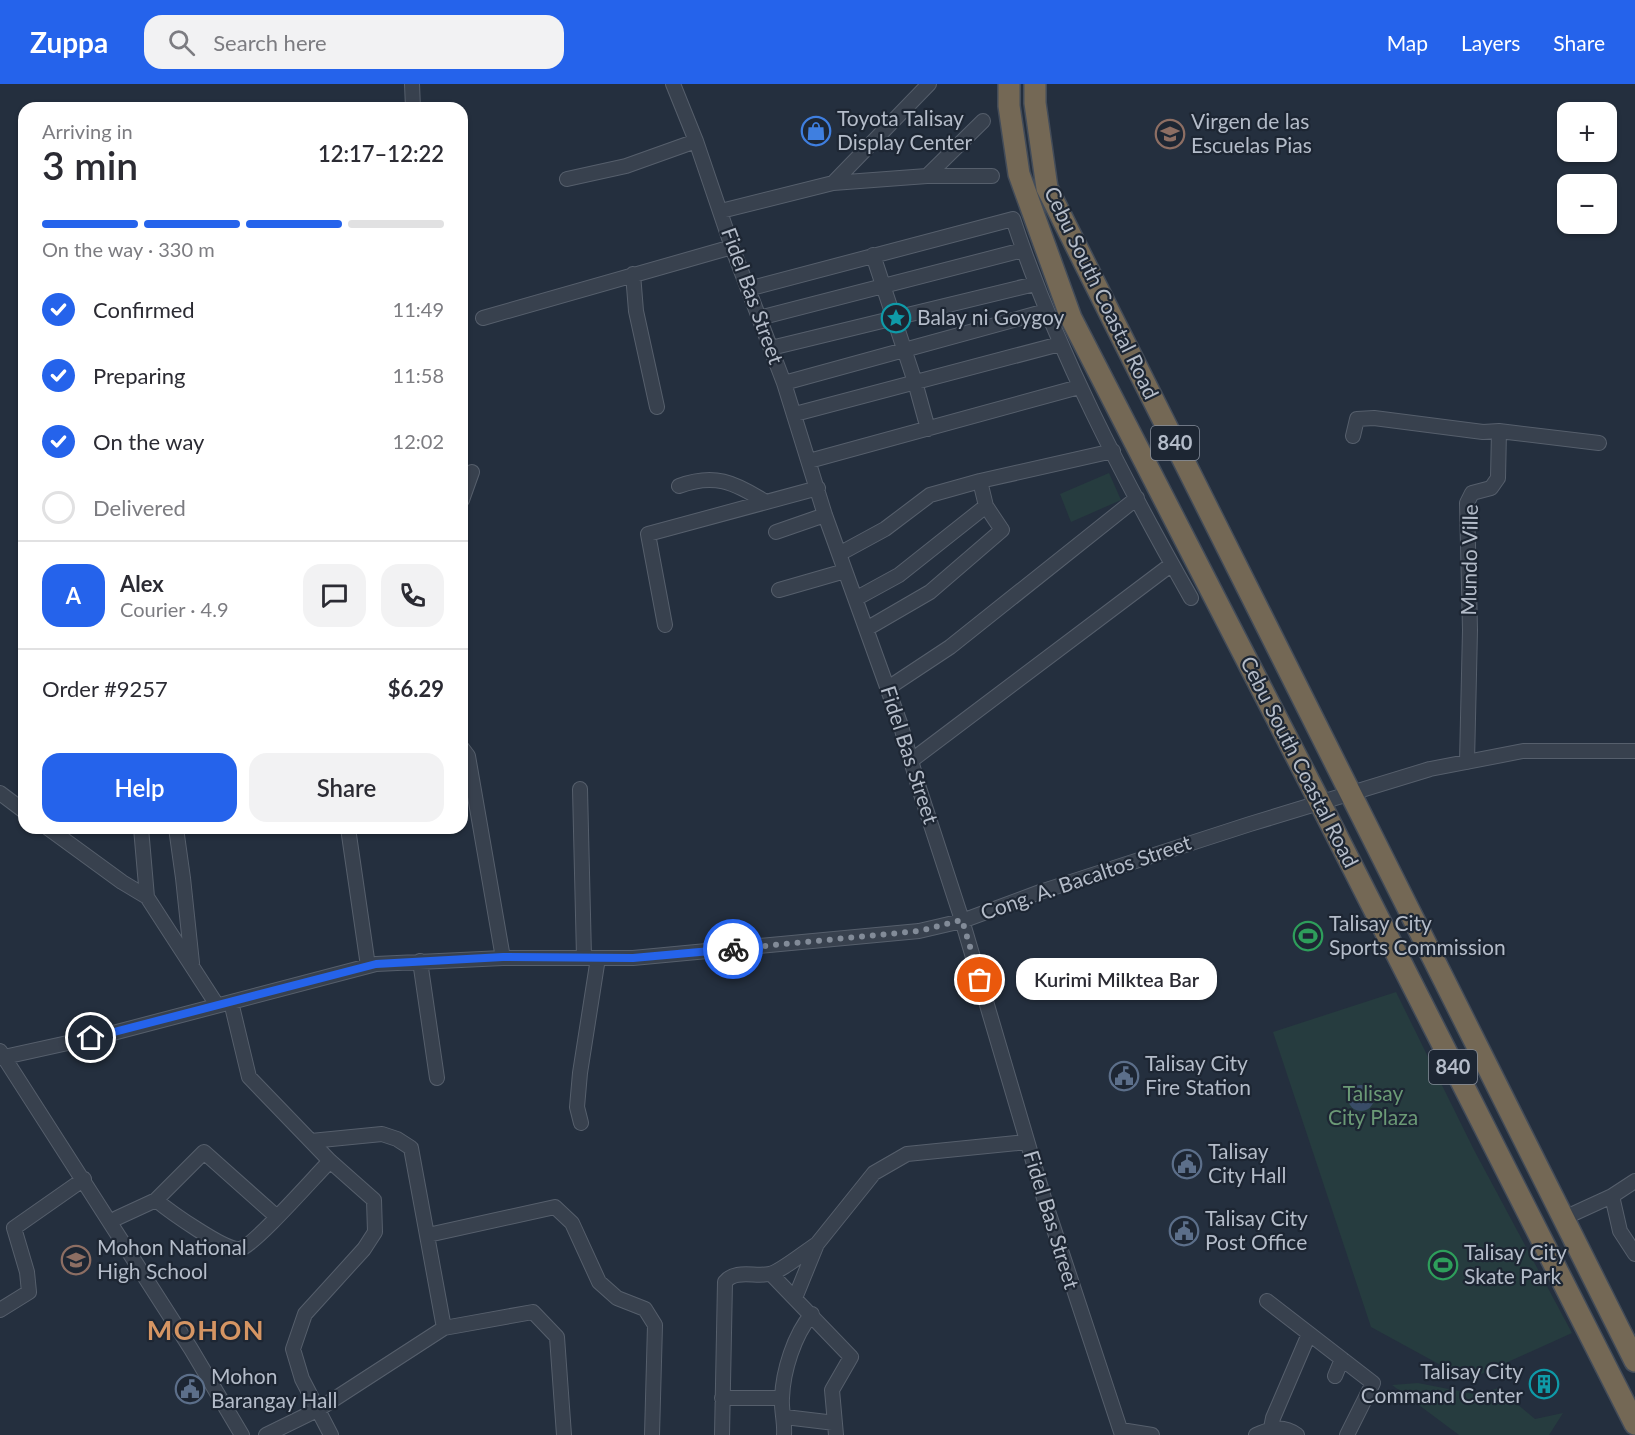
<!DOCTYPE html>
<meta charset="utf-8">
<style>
body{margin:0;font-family:Lato,sans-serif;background:#f2f2f3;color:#2b2b33;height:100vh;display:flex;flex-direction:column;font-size:22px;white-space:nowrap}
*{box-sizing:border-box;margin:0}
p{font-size:20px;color:#7c7c81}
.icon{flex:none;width:33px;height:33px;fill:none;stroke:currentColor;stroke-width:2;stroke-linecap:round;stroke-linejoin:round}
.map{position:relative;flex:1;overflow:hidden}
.drawer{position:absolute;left:18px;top:18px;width:450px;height:732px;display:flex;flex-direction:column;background:#fff;border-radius:18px;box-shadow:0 2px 4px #0004}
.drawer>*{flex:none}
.fabs{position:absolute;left:1557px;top:18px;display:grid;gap:12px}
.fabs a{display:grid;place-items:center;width:60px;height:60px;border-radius:12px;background:#fff;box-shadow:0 2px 4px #0004;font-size:30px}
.pin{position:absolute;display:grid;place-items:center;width:51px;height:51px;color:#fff;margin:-26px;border:3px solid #fff;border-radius:50%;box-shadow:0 2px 6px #0007}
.courier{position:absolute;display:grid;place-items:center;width:60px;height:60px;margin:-30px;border:4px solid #2563eb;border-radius:50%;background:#fff;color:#222;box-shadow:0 2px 8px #0007}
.bubble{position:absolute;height:42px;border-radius:18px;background:#fff;box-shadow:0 2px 4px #0004;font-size:20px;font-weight:600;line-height:42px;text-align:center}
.summary em{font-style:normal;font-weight:600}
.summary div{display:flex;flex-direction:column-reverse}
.summary{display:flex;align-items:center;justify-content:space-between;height:102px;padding:0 24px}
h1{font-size:39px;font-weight:600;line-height:45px}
.bar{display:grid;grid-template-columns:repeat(4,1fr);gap:9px 6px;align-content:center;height:72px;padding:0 24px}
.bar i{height:8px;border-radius:4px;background:#e1e1e2}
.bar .active{background:#2563eb}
.bar p{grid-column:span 4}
.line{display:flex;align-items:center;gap:15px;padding:0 24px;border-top:2px solid #e1e1e2}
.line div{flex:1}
.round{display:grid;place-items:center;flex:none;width:63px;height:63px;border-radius:18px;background:#f2f2f3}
ol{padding:0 24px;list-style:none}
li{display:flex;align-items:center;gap:18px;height:66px}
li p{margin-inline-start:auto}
li .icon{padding:6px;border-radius:50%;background:#2563eb;color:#fff;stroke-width:4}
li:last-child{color:#7c7c81}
li i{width:33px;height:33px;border:3px solid #e1e1e2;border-radius:50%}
.cta{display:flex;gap:12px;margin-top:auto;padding:12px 24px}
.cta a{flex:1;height:69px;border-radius:18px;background:#2563eb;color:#fff;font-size:24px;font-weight:600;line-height:69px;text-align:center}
.cta a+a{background:#f2f2f3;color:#2b2b33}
header{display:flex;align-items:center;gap:36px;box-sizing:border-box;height:84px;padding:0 30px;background:#2563eb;color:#fff}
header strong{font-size:28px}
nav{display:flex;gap:33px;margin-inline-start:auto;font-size:21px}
.search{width:420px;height:54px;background:#f2f2f3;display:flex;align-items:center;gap:15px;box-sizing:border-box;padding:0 21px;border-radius:18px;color:#7c7c81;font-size:22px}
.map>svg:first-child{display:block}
.green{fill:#263c3f}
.water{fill:#394c67}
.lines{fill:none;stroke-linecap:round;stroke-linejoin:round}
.minor-casing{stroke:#565f6c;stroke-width:16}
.highway-casing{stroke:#434c59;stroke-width:24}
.minor{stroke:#38414e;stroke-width:14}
.highway{stroke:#746855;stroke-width:21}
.done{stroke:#828b98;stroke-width:6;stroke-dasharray:0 10.8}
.route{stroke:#2563eb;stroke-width:8}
.labels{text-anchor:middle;stroke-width:4.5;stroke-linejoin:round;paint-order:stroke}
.shield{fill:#1d2633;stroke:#878f9c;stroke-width:1.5}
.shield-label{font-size:20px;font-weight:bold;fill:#b4bcc9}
.poi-label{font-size:21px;fill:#b4bcc9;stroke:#1d2633;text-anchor:start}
.street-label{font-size:21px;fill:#b4bcc9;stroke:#1d2633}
.park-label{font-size:21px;fill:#6b9a76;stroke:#1d2633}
.district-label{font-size:27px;font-weight:bold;letter-spacing:1.5px;fill:#d59563;stroke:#1d2633}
</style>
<header>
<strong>Zuppa</strong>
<div class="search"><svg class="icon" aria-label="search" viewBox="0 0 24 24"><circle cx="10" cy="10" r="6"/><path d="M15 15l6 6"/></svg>Search here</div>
<nav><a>Map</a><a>Layers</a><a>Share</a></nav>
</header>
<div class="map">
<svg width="1635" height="1351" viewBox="0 0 1635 1351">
<rect width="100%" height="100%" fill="#242f3e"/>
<path class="green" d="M 1109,389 L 1121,416 L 1071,438 L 1060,410 Z
M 1396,908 L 1474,1066 L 1572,1249 L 1468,1296 L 1371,1243 L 1273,948 Z
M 1418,1299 L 1479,1311 L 1498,1304 L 1535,1335 L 1563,1329 L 1549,1351 L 1459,1351 L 1392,1301 Z"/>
<path class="water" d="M1348 1014a13 13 0 1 1 26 0a13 13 0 1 1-26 0Z"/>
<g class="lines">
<g class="minor-casing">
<path id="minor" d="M 412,0 L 413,24
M 673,0 L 696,57 L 732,163 L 784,299 L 825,431 L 900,639 L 919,704 L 962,836 L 1046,1121 L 1122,1351
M 927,92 L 983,37
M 567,95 L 626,82 L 696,57
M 833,99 L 929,0
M 721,127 L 833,99 L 927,92 L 992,92
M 873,171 L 915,298 L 928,345
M 633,190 L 636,227 L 657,323
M 748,205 L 1013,135 C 1057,268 1122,392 1191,514
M 483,234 L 732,163
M 759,234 L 1023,166
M 771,264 L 1035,200
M 784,299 L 1046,227
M 795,330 L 1060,260
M 1499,347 L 1599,359
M 1353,352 L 1357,335 L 1374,334 L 1483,348 L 1499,347 L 1498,394 L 1491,404 L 1472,409 L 1467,419 L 1470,546 L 1467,678
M 809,377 L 1079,303
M 679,402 C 714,389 734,398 764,417
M 462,416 L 472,388
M 776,448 L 825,431
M 839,470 L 885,445 L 930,411 L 980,397 L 1113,367
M 779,506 L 845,487
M 857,514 L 899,491 L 986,422 L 980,397
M 665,541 L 648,450 L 818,404
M 868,544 L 930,508 L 1002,446 L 986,422
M 888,604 L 950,563 L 1137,414
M 462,664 L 468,672 L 503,874
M 912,676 L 1172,480
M 580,705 L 584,873
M 0,709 L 24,727
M 48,744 L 122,798 L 147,813
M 141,744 L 147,813 L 217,921
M 176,744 L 183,794 L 192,879
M 348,744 L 368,882
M 420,877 L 437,994
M 231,918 L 249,993 L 330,1077 L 374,1116 L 375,1148 L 364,1165 L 305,1230 L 293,1265 L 302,1295 L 331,1351
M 0,967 L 191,1265 L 242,1351
M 0,974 L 113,949 L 376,880 L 503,874 L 633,874 L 919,847 L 962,837 L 1040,808 L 1250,740 L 1430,685 L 1523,667 L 1635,667
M 581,1039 L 577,1023 L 580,989 L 598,874
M 311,1057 L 382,1050 L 397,1055 L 411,1064 L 444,1244
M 1612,1112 L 1635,1097
M 156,1116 C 169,1127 225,1167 240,1165 C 254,1162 316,1091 330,1077
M 117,1134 L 156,1116 L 204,1068 L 277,1133
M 1564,1134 L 1612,1112 L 1620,1147 L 1635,1170
M 428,1151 L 555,1123 L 572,1139 L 599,1198 L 617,1214 L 645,1225 L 655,1241 L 652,1351
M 771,1190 L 851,1273 L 832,1306 L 836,1351
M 795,1214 L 817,1160 L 874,1089 L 907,1070 L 1027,1058
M 1267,1217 L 1373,1299 L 1347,1351
M 0,1226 L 29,1208 L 27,1188 L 14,1144 L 84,1095
M 1335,1292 L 1342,1275
M 722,1314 L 782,1314
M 785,1333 L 835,1339
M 1271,1344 L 1273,1334 L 1309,1250
M 1121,1346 L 1152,1351
M 266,1351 L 319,1325 L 444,1244 L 533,1228 L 557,1253 L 564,1351
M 722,1351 L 725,1198 C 735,1185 755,1193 769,1190 C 779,1189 807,1166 817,1160
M 784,1351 C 785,1338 781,1325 782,1314 C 783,1287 794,1251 812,1230
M 1256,1351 C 1271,1344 1283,1341 1297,1351"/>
</g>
<g class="highway-casing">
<path id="highway" d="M 1009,0 L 1009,22 L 1019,90 L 1071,234 L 1311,701 L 1635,1340
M 1035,0 L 1035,19 L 1047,104 L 1635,1277"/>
</g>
<use href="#minor" class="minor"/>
<use href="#highway" class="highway"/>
</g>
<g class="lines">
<path class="done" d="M 733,865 L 919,847 L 962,836 L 980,896"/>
<path class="route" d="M 91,954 L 376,880 L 503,873 L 633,874 L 733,865"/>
</g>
<defs>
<g id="shop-ring" transform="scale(1.5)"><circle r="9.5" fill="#1d2633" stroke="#3f7fe0" stroke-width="1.5"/><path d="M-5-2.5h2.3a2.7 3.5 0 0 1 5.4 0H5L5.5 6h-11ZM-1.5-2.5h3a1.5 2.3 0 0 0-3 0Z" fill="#3f7fe0"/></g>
<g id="school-ring" transform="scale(1.5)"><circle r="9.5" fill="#1d2633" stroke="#8d6e63" stroke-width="1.5"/><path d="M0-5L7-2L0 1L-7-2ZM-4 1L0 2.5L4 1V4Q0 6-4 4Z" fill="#8d6e63"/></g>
<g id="sight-ring" transform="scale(1.5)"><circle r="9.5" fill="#1d2633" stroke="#0f9aa8" stroke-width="1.5"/><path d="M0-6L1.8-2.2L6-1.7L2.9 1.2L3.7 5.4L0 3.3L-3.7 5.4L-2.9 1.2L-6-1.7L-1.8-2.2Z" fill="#0f9aa8"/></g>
<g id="stadium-ring" transform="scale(1.5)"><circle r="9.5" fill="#1d2633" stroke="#2e9e5b" stroke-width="1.5"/><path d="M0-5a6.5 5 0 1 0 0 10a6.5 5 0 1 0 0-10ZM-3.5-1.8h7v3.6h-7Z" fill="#2e9e5b"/></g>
<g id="civic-ring" transform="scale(1.5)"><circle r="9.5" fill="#1d2633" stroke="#5c6f8a" stroke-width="1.5"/><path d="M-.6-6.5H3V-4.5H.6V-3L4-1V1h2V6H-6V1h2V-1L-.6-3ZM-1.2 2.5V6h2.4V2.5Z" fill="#5c6f8a"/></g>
<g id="building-ring" transform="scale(1.5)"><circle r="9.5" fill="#1d2633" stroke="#0f9aa8" stroke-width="1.5"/><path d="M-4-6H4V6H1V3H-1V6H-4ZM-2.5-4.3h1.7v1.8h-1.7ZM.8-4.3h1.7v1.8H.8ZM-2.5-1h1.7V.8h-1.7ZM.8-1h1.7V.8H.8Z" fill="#0f9aa8"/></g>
</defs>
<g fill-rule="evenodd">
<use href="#shop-ring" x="816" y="47"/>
<use href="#school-ring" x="1170" y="50"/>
<use href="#sight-ring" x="896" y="234"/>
<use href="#stadium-ring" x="1308" y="852"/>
<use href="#civic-ring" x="1124" y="992"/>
<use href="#civic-ring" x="1187" y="1080"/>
<use href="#civic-ring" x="1184" y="1147"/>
<use href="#school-ring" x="76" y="1176"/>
<use href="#stadium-ring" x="1443" y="1181"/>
<use href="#building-ring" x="1544" y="1300"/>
<use href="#civic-ring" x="190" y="1305"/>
</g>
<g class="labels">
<g class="shield">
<rect x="1151" y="342" width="48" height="34" rx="4.5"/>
<rect x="1429" y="966" width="48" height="34" rx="4.5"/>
</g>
<g class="shield-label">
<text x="1175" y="366">840</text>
<text x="1453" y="990">840</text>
</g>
<g class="poi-label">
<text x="837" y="42">Toyota Talisay<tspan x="837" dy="24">Display Center</tspan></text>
<text x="1191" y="45">Virgen de las<tspan x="1191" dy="24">Escuelas Pias</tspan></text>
<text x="917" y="241">Balay ni Goygoy</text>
<text x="1329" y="847">Talisay City<tspan x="1329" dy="24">Sports Commission</tspan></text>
<text x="1145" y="987">Talisay City<tspan x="1145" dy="24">Fire Station</tspan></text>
<text x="1208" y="1075">Talisay<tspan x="1208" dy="24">City Hall</tspan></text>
<text x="1205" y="1142">Talisay City<tspan x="1205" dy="24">Post Office</tspan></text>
<text x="97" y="1171">Mohon National<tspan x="97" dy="24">High School</tspan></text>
<text x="1464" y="1176">Talisay City<tspan x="1464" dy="24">Skate Park</tspan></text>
<text x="1523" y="1295" text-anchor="end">Talisay City<tspan x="1523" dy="24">Command Center</tspan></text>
<text x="211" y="1300">Mohon<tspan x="211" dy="24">Barangay Hall</tspan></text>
</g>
<g class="street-label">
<text transform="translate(1101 209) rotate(64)" y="7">Cebu South Coastal Road</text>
<text transform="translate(752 212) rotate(70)" y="7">Fidel Bas Street</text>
<text transform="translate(1470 476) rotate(-89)" y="7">Mundo Ville</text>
<text transform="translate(909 671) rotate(72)" y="7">Fidel Bas Street</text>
<text transform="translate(1299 678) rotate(63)" y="7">Cebu South Coastal Road</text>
<text transform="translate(1086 794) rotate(-19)" y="7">Cong. A. Bacaltos Street</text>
<text transform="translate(1051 1136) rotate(73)" y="7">Fidel Bas Street</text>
</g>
<g class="park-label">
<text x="1373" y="1017">Talisay<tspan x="1373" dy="24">City Plaza</tspan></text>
</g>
<g class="district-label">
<text x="206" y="1256">MOHON</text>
</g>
</g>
</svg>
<div class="fabs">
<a>+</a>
<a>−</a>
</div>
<div class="pin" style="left:980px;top:896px;background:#ea580c"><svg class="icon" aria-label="bag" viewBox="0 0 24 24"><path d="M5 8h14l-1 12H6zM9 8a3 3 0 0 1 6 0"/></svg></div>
<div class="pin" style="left:91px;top:954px;background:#1f2937"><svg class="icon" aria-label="home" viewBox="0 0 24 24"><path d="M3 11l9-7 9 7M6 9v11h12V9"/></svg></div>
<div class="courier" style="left:733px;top:865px"><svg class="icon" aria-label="bike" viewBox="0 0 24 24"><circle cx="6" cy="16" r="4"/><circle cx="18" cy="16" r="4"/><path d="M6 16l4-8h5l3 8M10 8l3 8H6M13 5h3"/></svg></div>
<div class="bubble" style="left:1016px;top:874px;width:201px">Kurimi Milktea Bar</div>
<section class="drawer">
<div class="summary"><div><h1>3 min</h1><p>Arriving in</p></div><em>12:17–12:22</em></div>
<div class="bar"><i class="active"></i><i class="active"></i><i class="active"></i><i></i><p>On the way · 330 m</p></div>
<ol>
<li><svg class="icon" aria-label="check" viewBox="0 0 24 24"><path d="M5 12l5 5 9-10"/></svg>Confirmed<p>11:49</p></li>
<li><svg class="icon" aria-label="check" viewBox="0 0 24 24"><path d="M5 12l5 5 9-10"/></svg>Preparing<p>11:58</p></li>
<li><svg class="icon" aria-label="check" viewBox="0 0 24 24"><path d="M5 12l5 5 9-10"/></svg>On the way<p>12:02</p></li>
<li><i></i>Delivered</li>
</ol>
<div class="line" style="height:108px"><b class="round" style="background:#2563eb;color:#fff">A</b><div><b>Alex</b><p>Courier · 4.9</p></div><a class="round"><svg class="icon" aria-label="chat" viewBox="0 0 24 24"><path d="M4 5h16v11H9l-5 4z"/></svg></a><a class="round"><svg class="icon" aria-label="phone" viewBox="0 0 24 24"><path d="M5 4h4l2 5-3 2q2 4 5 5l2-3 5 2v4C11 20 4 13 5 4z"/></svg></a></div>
<div class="line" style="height:78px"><div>Order #9257</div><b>$6.29</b></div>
<div class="cta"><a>Help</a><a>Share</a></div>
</section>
</div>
